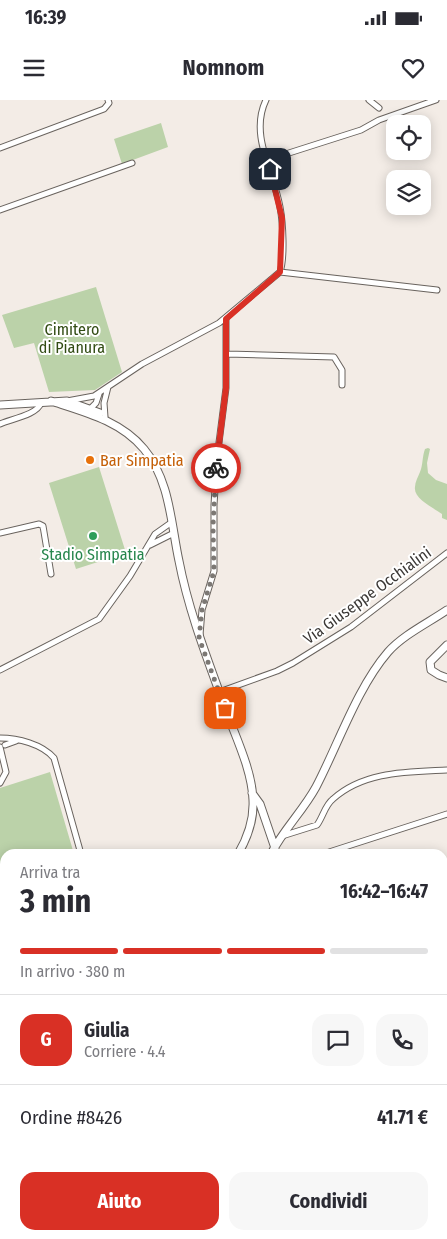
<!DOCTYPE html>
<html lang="it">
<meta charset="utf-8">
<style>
body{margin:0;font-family:"Fira Sans Condensed",sans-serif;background:#f7f7f7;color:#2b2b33;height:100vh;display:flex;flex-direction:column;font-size:19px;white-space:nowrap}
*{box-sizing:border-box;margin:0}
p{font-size:16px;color:#7c7c81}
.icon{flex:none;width:28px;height:28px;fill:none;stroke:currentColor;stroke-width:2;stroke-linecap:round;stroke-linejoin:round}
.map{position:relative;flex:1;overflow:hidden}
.side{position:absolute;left:0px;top:749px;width:448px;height:391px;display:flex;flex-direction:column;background:#fff;border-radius:15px 15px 0 0;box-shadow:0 2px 12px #0003}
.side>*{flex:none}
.fabs{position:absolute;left:386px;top:15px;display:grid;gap:10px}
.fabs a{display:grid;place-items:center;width:45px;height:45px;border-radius:10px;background:#fff;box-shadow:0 2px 12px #0003;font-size:25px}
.pin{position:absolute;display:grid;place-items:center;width:42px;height:42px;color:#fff;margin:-21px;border-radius:10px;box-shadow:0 2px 8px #0006}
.courier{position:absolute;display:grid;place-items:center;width:50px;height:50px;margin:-25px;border:4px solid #d93025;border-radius:50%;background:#fff;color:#222;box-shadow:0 1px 6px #0007}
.headline em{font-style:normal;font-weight:700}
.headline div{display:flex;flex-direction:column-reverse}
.headline{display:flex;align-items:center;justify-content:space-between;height:85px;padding:0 20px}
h1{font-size:32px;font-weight:700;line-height:38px}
.bar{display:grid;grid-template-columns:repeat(4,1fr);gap:8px 5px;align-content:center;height:60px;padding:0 20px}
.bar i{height:6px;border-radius:4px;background:#e1e1e2}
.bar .on{background:#d93025}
.bar p{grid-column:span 4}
.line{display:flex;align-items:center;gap:12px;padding:0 20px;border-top:1px solid #e1e1e2}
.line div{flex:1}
.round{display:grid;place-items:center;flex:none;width:52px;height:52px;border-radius:15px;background:#f7f7f7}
.button{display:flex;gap:10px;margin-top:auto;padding:10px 20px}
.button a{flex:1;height:58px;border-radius:15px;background:#d93025;color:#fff;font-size:20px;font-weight:700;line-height:58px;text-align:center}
.button a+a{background:#f7f7f7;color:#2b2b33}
.status{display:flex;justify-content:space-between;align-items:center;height:35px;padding:0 25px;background:#fff;direction:ltr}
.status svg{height:14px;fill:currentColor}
header{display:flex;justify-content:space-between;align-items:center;height:65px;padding:0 20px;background:#fff;font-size:22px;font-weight:700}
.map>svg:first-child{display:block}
.green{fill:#bbd2a9}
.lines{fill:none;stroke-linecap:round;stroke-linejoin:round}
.street-casing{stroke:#69635e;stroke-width:7}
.secondary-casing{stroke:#69635e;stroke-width:9}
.street{stroke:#fff;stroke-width:5}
.secondary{stroke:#fff;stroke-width:7}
.done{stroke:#7c7874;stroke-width:5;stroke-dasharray:0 9}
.route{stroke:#d93025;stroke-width:6}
.food-dot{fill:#e8710a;stroke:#fff;stroke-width:2}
.leisure-dot{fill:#2e9e5b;stroke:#fff;stroke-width:2}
.labels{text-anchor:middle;stroke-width:4;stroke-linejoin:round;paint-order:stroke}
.park-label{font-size:16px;fill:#324c14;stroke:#fff}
.food-label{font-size:16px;fill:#c56008;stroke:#fff;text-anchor:start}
.leisure-label{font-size:16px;fill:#27864d;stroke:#fff}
.street-label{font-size:16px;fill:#3c3937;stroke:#fff}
</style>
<div class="status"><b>16:39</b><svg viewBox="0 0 49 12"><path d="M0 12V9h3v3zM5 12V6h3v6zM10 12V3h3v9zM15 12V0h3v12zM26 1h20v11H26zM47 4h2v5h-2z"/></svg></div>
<header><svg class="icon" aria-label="menu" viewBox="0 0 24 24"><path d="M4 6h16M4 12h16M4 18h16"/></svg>Nomnom<svg class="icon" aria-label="heart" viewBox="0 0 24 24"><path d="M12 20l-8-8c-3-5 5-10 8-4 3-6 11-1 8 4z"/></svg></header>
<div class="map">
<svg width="447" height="1139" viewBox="0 0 447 1139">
<rect width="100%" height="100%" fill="#f3ece6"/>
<path class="green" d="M 161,23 L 168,47 L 122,64 L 114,39 Z
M 96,187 L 122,272 L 95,290 L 49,292 L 34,243 L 14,248 L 2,215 Z
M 428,348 L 430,349 L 427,363 L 428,373 L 436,380 L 447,384 L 447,420 L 442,418 L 442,414 C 434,408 413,399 415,387 C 415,382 418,377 420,372 C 423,365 422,357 425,349 Z
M 99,367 L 126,453 L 76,469 L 49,383 Z
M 50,672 L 74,754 L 5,754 L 5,786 L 0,787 L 0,688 Z"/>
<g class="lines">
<g class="street-casing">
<path id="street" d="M 369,0 L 379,8
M 0,48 L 104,9 L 109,3 L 108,0
M 267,60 L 361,30 L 379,20 L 436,0
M 0,110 L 132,63
M 280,172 L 437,190
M 227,254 L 334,257 L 342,270 L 342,285
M 67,301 L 94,296 L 142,264 L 219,223 L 280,172 C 285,157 283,123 280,107 C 274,72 249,35 266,0
M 91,308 L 96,303 L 99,294
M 105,317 L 104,303 L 108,287
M 0,324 C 11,319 37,315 41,303
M 0,433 L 39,424 L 43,426 L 51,474
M 150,445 L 174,433
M 200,535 L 202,510 L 214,471 L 214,405 L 217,358 L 226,288 L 226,219
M 0,570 L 99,519 L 130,476 L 155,434 L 172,422
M 219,592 L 277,571 L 293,563 L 351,527 L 447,453
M 0,638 C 18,638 42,644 54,658 L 81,754
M 5,645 L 16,641
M 0,647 L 6,672 L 0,683
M 282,736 L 317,725 C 323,717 325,705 333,699 C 364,671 408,672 447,670
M 323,754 L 447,714
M 442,790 L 447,787
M 0,792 L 5,790
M 0,863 L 5,877
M 442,895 L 447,893
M 0,910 L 5,909
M 442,938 L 447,942
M 0,1018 L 5,1018
M 0,1076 L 5,1074
M 45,1135 L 46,1139
M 178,1135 L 178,1139
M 190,1139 L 201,1135"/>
</g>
<g class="secondary-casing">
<path id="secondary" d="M 51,301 C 85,312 121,321 144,349 C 170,380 171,424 179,461 C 189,513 209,563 227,613 C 237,640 252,671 253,700 C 254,719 248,737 238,754
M 0,305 L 67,301 L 100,313
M 447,545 L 430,562 L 431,570 L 439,575 L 447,578
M 252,693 L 260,704 L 275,748
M 271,754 C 283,730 303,711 316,687 C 338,645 357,588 388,552 C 403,535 428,523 447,510"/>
</g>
<use href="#street" class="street"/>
<use href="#secondary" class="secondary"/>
</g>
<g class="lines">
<path class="done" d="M 216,368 L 213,426 L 214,471 L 202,510 L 199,538 L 225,608"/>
<path class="route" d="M 216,368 L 226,288 L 226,219 L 280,172 L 282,118 L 270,69"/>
</g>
<circle class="food-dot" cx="90" cy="360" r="5"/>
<circle class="leisure-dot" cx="93" cy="436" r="5"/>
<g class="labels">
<g class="park-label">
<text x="72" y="235">Cimitero<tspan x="72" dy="18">di Pianura</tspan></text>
</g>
<g class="food-label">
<text x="100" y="366">Bar Simpatia</text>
</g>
<g class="leisure-label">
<text x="93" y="460">Stadio Simpatia</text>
</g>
<g class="street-label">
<text transform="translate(367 495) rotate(-36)" y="6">Via Giuseppe Occhialini</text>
</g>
</g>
</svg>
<div class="fabs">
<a><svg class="icon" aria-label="locate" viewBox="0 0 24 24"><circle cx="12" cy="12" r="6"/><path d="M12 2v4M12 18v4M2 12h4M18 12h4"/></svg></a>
<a><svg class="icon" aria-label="layers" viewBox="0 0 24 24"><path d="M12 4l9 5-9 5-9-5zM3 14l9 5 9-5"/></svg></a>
</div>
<div class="pin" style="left:225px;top:608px;background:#ea580c"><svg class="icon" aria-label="bag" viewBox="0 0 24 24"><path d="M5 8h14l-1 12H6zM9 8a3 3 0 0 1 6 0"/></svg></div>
<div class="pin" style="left:270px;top:69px;background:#1f2937"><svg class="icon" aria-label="home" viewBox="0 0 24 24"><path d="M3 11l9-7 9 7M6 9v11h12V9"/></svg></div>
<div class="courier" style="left:216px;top:368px"><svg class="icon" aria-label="bike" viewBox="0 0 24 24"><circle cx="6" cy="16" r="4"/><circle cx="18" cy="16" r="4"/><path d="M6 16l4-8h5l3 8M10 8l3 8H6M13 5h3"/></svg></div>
<section class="side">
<div class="headline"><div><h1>3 min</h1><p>Arriva tra</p></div><em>16:42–16:47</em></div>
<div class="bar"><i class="on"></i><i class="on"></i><i class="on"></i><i></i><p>In arrivo · 380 m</p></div>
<div class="line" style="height:90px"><b class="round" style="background:#d93025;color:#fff">G</b><div><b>Giulia</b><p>Corriere · 4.4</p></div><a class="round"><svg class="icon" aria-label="chat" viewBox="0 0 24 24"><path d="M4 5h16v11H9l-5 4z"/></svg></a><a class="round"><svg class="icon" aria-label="phone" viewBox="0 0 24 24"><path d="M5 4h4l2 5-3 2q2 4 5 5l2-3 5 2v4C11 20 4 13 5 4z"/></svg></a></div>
<div class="line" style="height:65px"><div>Ordine #8426</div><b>41.71 €</b></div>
<div class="button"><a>Aiuto</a><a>Condividi</a></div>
</section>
</div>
